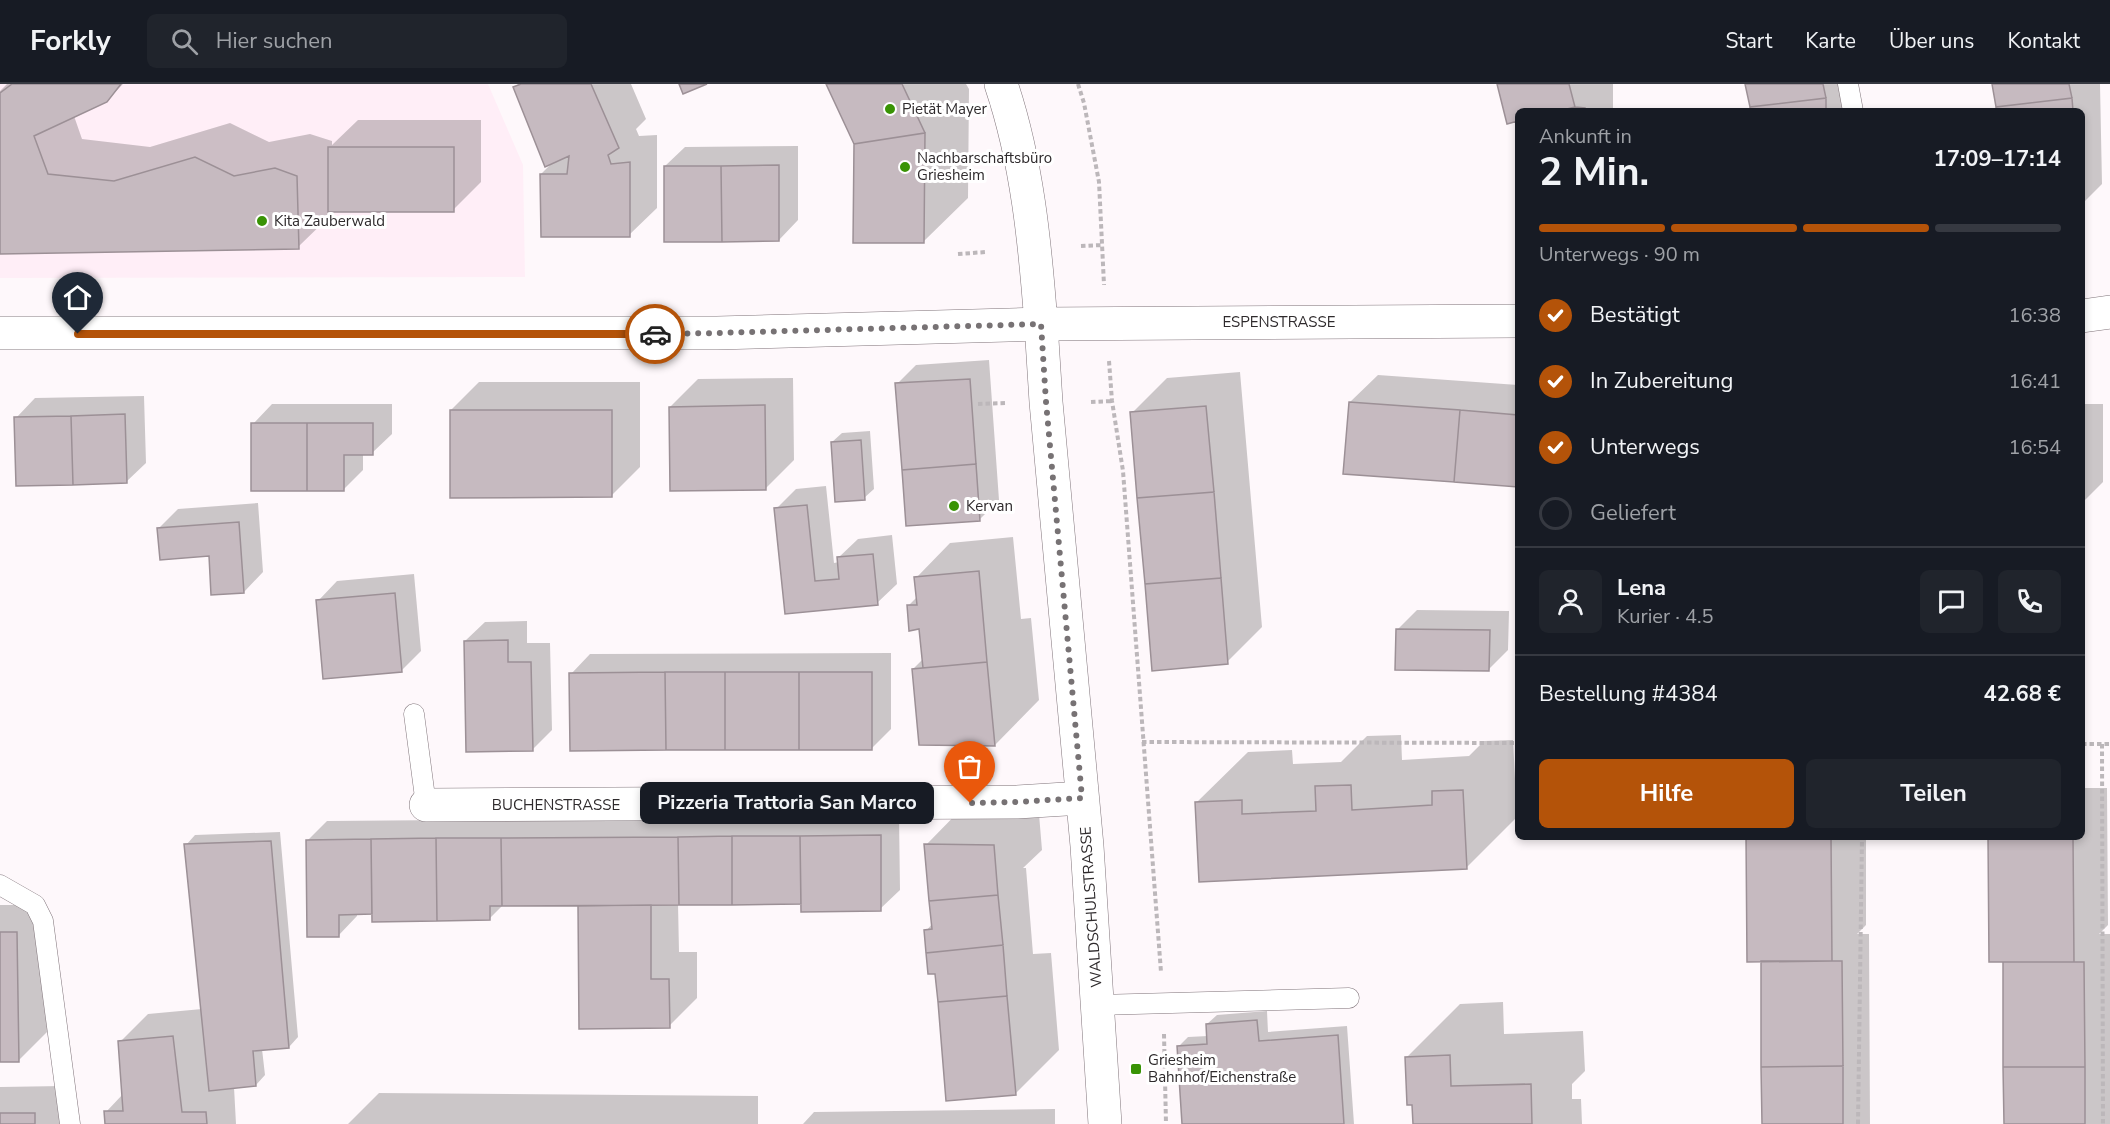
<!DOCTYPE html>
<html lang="de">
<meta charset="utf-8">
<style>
body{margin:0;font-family:"Nunito Sans",sans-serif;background:#20242c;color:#f1f3f6;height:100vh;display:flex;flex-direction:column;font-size:22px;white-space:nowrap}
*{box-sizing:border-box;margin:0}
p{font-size:20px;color:#9ea1a6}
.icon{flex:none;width:33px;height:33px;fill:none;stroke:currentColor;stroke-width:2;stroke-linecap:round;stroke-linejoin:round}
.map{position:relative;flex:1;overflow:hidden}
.sheet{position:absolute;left:1515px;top:24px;width:570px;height:732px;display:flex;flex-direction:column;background:#171b24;border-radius:9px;box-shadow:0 3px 9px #0003}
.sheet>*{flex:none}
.pin{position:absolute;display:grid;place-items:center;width:51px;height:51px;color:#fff;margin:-62px -26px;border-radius:50% 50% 50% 0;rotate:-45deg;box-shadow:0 0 6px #0007}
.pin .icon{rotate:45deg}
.courier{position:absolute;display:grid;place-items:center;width:60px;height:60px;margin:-30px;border:4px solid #b45309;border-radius:50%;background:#fff;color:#222;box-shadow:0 2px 8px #0007}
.bubble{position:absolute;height:42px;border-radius:9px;background:#171b24;box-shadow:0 3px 9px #0003;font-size:20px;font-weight:700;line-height:42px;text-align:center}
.overview em{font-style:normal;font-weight:700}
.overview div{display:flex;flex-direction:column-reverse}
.overview{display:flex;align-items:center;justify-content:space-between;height:102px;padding:0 24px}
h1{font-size:39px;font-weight:700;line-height:45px}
.bar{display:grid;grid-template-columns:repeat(4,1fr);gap:9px 6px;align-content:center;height:72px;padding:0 24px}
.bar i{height:8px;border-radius:4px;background:#363941}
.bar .on{background:#b45309}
.bar p{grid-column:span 4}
.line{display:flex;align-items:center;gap:15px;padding:0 24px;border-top:2px solid #363941}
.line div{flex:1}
.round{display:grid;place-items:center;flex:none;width:63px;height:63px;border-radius:9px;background:#20242c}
ol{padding:0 24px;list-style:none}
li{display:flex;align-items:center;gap:18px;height:66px}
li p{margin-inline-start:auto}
li .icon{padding:6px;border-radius:50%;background:#b45309;color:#fff;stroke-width:4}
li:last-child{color:#9ea1a6}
li i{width:33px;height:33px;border:3px solid #363941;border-radius:50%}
.primary-button{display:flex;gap:12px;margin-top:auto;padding:12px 24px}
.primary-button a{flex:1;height:69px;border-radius:9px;background:#b45309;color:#fff;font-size:24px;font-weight:700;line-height:69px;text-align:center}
.primary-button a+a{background:#20242c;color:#f1f3f6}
header{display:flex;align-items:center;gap:36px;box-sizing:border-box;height:84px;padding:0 30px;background:#171b24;border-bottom:2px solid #363941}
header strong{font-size:28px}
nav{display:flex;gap:33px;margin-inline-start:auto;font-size:21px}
.search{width:420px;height:54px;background:#20242c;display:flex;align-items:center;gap:15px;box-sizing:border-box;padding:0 21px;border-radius:9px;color:#9ea1a6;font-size:22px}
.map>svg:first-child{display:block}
.built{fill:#ffeef7}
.shadow{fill:#0003}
.building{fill:#c6bac0;stroke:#9c9096;stroke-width:1.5}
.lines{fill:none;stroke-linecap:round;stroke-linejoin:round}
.service-casing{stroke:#81757b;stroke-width:21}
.minor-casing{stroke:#81757b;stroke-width:34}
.tertiary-casing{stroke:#81757b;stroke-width:34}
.path{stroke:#bcb7ba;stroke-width:4;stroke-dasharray:4.5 3;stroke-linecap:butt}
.service{stroke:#fff;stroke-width:20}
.minor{stroke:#fff;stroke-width:33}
.tertiary{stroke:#fff;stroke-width:33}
.done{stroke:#777274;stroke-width:6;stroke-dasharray:0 10.8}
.route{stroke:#b45309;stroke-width:8}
.poi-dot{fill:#399305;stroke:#fff;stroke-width:2}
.labels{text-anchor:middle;stroke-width:6;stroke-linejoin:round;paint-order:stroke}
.poi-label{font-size:15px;fill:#2e2a2c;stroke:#fff;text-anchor:start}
.street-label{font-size:15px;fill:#2e2a2c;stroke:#fff}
</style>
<header>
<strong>Forkly</strong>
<div class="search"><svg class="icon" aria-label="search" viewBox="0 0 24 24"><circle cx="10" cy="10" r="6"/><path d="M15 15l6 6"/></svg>Hier suchen</div>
<nav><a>Start</a><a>Karte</a><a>Über uns</a><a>Kontakt</a></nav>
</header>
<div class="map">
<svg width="2110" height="1040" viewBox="0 0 2110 1040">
<rect width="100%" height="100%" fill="#fef8fb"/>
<path class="built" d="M 0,0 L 488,0 L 523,81 L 525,193 L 0,194 Z"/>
<path class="shadow" d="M 7,0 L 123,0 L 106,17 L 74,32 L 82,55 L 150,63 L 230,39 L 269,58 L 310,50 L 332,57 L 332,61 L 358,36 L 481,36 L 481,98 L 453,126 L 333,126 L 333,129 L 298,163 L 0,168 L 0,7 Z
M 518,0 L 631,0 L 646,35 L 636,45 L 639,52 L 657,51 L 657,124 L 629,151 L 541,90 L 553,78 L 515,3 Z
M 828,0 L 966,0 L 969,5 L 968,114 L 923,158 L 855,60 Z
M 1499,0 L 1613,0 L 1613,27 L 1518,27 L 1518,35 Z
M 1747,0 L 1854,0 L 1854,27 L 1752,27 Z
M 1993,0 L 2100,0 L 2102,100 L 2082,120 L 2082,27 L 1998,27 Z
M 798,62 L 798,136 L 779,156 L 665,82 L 685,63 Z
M 989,276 L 999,416 L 980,435 L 897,300 L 916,281 Z
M 1240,288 L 1262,543 L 1227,578 L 1132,329 L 1167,294 Z
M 1378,291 L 1518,301 L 1518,401 L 1350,318 Z
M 793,294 L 794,376 L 766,404 L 670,323 L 698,295 Z
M 479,298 L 640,298 L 640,383 L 612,411 L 451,326 Z
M 144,312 L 146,379 L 126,398 L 16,334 L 35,314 Z
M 272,320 L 392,320 L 392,350 L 372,369 L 363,369 L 363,386 L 343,406 L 253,340 Z
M 2082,320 L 2103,320 L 2103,398 L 2082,419 Z
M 870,347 L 874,405 L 864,414 L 832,358 L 842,349 Z
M 826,402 L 834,479 L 839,478 L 838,474 L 858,455 L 892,451 L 897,500 L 877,519 L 786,528 L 776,425 L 796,405 Z
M 258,419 L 263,488 L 244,508 L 210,470 L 159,444 L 178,425 Z
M 1013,453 L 1021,535 L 1031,534 L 1039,616 L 995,661 L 913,585 L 923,575 L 920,544 L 908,522 L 917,513 L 916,494 L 950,459 Z
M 414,490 L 421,567 L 401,587 L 318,517 L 337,497 Z
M 1417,526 L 1509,527 L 1508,566 L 1489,585 L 1397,546 Z
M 527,537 L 527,559 L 550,559 L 552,646 L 532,666 L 465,557 L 485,538 Z
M 891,569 L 891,645 L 872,664 L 571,590 L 590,570 Z
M 1401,651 L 1402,676 L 1469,672 L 1484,657 L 1513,656 L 1517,733 L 1466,784 L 1200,797 L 1197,718 L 1248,668 L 1292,666 L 1293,680 L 1341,678 L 1367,652 Z
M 2082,704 L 2107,704 L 2108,841 L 2099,850 L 2110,850 L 2110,1040 L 2005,1040 L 2004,879 L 1990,753 L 2082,753 Z
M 970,716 L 1038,718 L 1042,766 L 1023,784 L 1026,784 L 1033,870 L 1051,869 L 1059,966 L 1015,1010 L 937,888 L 926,847 L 933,839 L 926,761 Z
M 899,732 L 900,806 L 880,825 L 802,818 L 678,819 L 679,868 L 697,868 L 697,914 L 669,942 L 581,943 L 580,821 L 503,821 L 489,835 L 357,829 L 357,832 L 338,852 L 308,756 L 327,737 Z
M 280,748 L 298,953 L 289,963 L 262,965 L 265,991 L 256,1001 L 234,1003 L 236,1040 L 107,1040 L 106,1028 L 123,1010 L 120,958 L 148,930 L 202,925 L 186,761 L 195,751 Z
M 1748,753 L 1866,753 L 1866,841 L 1857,850 L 1869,850 L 1870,1040 L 1763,1040 L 1762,876 Z
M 0,821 L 44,821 L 47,948 L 19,976 L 0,977 Z
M 1503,918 L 1504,950 L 1583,947 L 1585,987 L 1572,1000 L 1572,1015 L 1581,1015 L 1582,1040 L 1415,1040 L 1407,973 L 1460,920 Z
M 1267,927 L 1268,948 L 1347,942 L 1354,1040 L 1184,1040 L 1178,963 L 1188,953 L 1208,952 L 1207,940 L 1217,931 Z
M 62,1002 L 63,1040 L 0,1040 L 0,1003 Z
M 379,1009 L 758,1012 L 758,1040 L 348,1040 Z
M 1055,1025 L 1055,1040 L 803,1040 L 814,1028 Z"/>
<path class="building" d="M 12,0 L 121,0 L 107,18 L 34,52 L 48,90 L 114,97 L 195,73 L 234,92 L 275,84 L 297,92 L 299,165 L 0,170 L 0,9 Z
M 521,0 L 591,0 L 619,64 L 608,71 L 611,80 L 630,78 L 630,153 L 541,153 L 540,90 L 567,90 L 569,72 L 545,83 L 513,3 Z
M 679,0 L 707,0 L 683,10 Z
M 826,0 L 902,0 L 925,49 L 854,60 Z
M 1497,0 L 1569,0 L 1575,23 L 1559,27 L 1518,27 L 1518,37 L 1507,40 Z
M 1745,0 L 1823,0 L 1826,14 L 1750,23 Z
M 1992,0 L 2069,0 L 2072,14 L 1996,23 Z
M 1826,14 L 1826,27 L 1750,27 L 1750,23 Z
M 2072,14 L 2073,27 L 1996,27 L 1996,23 Z
M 1575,23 L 1585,24 L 1585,27 L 1559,27 Z
M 1517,37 L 1518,148 L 1517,148 Z
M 925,49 L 924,159 L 853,159 L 854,60 Z
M 328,63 L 454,63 L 454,128 L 328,128 Z
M 779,81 L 779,157 L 722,158 L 721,82 Z
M 664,82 L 721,82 L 722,158 L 664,158 Z
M 970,295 L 976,380 L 902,386 L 895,299 Z
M 1349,318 L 1460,326 L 1454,398 L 1343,390 Z
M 765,321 L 766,406 L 670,407 L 669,323 Z
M 1206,322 L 1214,408 L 1137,414 L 1130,328 Z
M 450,326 L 612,326 L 612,413 L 450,414 Z
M 1460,326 L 1518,331 L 1518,403 L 1454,398 Z
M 125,330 L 127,399 L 73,401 L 71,332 Z
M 71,332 L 73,401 L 16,402 L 14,333 Z
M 251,339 L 307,339 L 307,407 L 251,407 Z
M 307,339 L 373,339 L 373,371 L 344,371 L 344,407 L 307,407 Z
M 861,356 L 865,416 L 835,418 L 831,358 Z
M 976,380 L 980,437 L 906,442 L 902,386 Z
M 1214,408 L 1221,494 L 1145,500 L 1137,414 Z
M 807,421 L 815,497 L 839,495 L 837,473 L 873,470 L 878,521 L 785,530 L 774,424 Z
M 239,438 L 244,509 L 211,511 L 209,472 L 160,476 L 157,444 Z
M 979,487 L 987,578 L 923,584 L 919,545 L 909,547 L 907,521 L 917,521 L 914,493 Z
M 1221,494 L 1228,580 L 1152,587 L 1145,500 Z
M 395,509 L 402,588 L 323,595 L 316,516 Z
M 1396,545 L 1490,546 L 1489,587 L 1395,586 Z
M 508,556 L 508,578 L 531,578 L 533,667 L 466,668 L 464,557 Z
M 987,578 L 995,662 L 919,661 L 912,585 Z
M 665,588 L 666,666 L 570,667 L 569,589 Z
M 665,588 L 725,588 L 725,666 L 666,666 Z
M 725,588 L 799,588 L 799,666 L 725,666 Z
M 799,588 L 872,588 L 872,666 L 799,666 Z
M 1351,701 L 1352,726 L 1432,721 L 1432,707 L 1463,706 L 1467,785 L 1199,798 L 1195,718 L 1242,716 L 1242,730 L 1316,727 L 1315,702 Z
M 881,751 L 881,827 L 801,828 L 800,752 Z
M 732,752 L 800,752 L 801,820 L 732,821 Z
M 732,752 L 732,821 L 679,821 L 678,753 Z
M 678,753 L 679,821 L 502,822 L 501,754 Z
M 1746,753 L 1831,753 L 1832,877 L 1747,878 Z
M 1988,753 L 2073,753 L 2074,878 L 1989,878 Z
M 436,754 L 501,754 L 502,822 L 490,822 L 490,836 L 437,837 Z
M 436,754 L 437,837 L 372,838 L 371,755 Z
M 371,755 L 372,830 L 339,831 L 339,853 L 307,853 L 306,756 Z
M 271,757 L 289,964 L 253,967 L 256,1002 L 209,1007 L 184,760 Z
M 924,760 L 994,761 L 998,811 L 929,817 Z
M 998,811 L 1003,861 L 926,869 L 924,846 L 932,845 L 929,817 Z
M 651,821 L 651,895 L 669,895 L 670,944 L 579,945 L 578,822 Z
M 0,848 L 17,848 L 19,978 L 0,978 Z
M 1003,861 L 1007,912 L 938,918 L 935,890 L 928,890 L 926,869 Z
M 1761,877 L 1842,877 L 1843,982 L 1761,983 Z
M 2003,878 L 2084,878 L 2085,983 L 2003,983 Z
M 1007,912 L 1016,1011 L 946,1017 L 938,918 Z
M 1257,936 L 1259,957 L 1338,951 L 1344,1040 L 1182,1040 L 1177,962 L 1207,960 L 1206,940 Z
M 173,952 L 182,1028 L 206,1028 L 207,1040 L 105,1040 L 104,1027 L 123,1027 L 118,957 Z
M 1450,971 L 1451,1002 L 1531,1000 L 1532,1040 L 1413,1040 L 1412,1021 L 1407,1021 L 1405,973 Z
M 1843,982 L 1843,1040 L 1762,1040 L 1761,983 Z
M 2003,983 L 2085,983 L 2085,1040 L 2004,1040 Z
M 0,1029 L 35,1029 L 35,1040 L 0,1040 Z"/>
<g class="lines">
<g class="service-casing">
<path id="service" d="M 1848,0 L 1853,27
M 414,630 L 426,721
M 0,801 L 35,821 L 43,837 L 70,1040
M 1098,921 L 1349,914"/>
</g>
<g class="minor-casing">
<path id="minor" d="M 0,249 L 717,249 L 1041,240 L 1046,318 L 1087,762 L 1105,1040
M 426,721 L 1017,718 L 1082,714"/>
</g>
<g class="tertiary-casing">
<path id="tertiary" d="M 1001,0 C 1027,77 1035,159 1041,240 L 1518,237
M 2082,232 L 2110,228"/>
</g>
<path class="path" d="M 1078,0 L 1084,19 L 1099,98 L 1104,201
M 1081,162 L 1102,161
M 958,170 L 986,168
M 1109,277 L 1112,317 L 1123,387 L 1161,888
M 1091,318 L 1112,317
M 978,320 L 1008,319
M 1142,658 L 1518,659
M 2082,660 L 2110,660
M 2102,660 L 2103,1040
M 1164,950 L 1166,1040
M 1858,1040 L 1862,753"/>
<use href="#service" class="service"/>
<use href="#minor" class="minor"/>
<use href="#tertiary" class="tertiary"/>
</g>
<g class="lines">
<path class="done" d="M 655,250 L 717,249 L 1041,240 L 1046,318 L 1082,714 L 1017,718 L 970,719"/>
<path class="route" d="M 78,250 L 655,250"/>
</g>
<g class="poi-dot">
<circle cx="890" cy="25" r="6"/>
<circle cx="905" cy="83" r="6"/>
<circle cx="262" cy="137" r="6"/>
<circle cx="954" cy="422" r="6"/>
<rect x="1130" y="979" width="12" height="12" rx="3"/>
</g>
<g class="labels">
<g class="poi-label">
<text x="902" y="30">Pietät Mayer</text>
<text x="917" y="79">Nachbarschaftsbüro<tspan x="917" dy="17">Griesheim</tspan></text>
<text x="274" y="142">Kita Zauberwald</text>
<text x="966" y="427">Kervan</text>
<text x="1148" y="981">Griesheim<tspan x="1148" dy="17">Bahnhof/Eichenstraße</tspan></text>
</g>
<g class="street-label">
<text x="1279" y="243">ESPENSTRASSE</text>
<text x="556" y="726">BUCHENSTRASSE</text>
<text transform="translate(1091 823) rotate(-94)" y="5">WALDSCHULSTRASSE</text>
</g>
</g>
</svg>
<div class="pin" style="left:970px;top:719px;background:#ea580c"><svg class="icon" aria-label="bag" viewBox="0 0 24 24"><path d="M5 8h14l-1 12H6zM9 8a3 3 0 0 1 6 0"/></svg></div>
<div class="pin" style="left:78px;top:250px;background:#1f2937"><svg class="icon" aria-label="home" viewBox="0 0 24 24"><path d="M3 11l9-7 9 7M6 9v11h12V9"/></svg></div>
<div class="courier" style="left:655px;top:250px"><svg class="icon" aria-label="car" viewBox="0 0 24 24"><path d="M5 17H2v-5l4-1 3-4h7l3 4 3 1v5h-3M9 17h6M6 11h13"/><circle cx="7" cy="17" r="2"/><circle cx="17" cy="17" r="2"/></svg></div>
<div class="bubble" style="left:640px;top:698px;width:294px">Pizzeria Trattoria San Marco</div>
<section class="sheet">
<div class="overview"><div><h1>2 Min.</h1><p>Ankunft in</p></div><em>17:09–17:14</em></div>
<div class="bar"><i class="on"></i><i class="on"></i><i class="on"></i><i></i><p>Unterwegs · 90 m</p></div>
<ol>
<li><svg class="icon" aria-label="check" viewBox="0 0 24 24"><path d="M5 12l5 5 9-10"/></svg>Bestätigt<p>16:38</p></li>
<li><svg class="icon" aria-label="check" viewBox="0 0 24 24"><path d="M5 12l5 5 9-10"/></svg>In Zubereitung<p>16:41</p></li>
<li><svg class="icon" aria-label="check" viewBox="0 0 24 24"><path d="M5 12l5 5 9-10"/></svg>Unterwegs<p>16:54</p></li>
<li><i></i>Geliefert</li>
</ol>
<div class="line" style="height:108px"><a class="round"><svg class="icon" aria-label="person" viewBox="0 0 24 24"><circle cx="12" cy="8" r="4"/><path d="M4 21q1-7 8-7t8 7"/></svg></a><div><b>Lena</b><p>Kurier · 4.5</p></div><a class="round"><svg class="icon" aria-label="chat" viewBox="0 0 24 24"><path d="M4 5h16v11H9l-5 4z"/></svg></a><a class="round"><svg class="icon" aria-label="phone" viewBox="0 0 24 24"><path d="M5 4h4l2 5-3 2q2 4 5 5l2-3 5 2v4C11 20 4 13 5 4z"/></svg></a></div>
<div class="line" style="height:78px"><div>Bestellung #4384</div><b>42.68 €</b></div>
<div class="primary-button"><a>Hilfe</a><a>Teilen</a></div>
</section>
</div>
